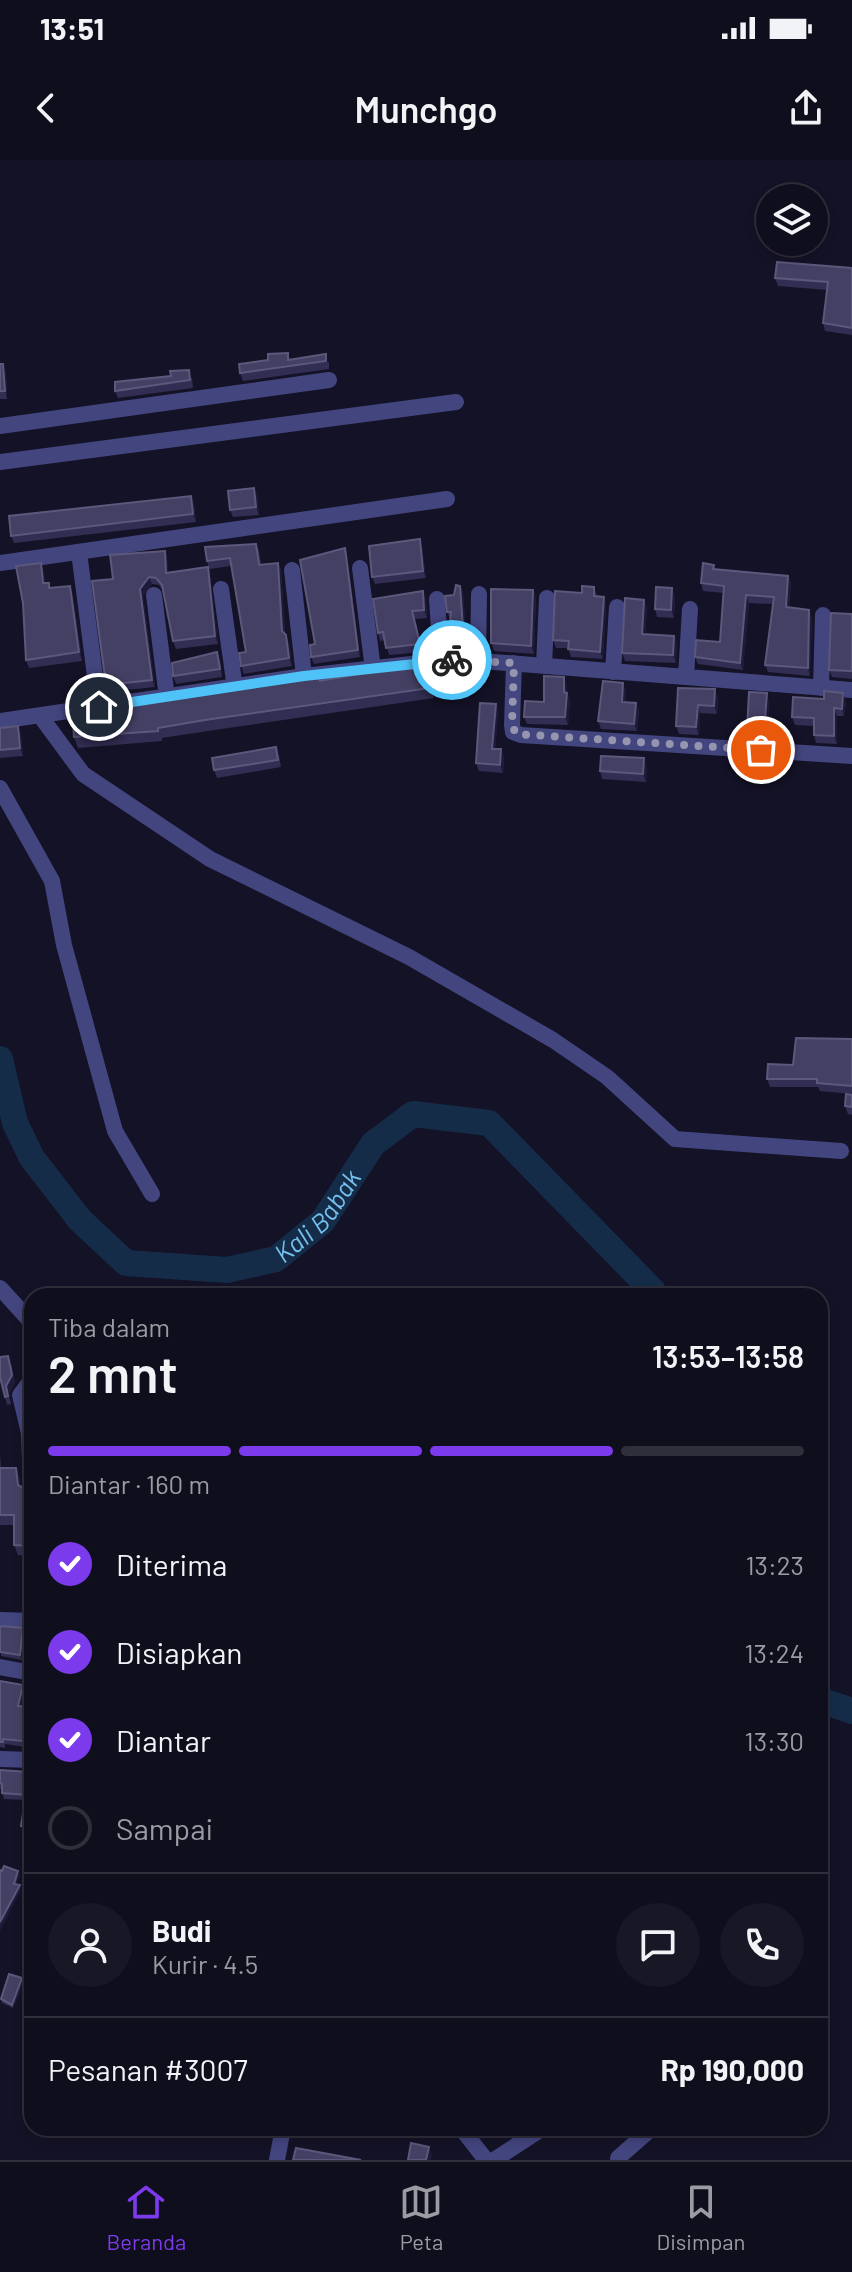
<!DOCTYPE html>
<html lang="id">
<meta charset="utf-8">
<style>
body{margin:0;font-family:Barlow,sans-serif;background:#181725;color:#f1f3f6;height:100vh;display:flex;flex-direction:column;font-size:30px;white-space:nowrap}
*{box-sizing:border-box;margin:0}
p{font-size:26px;color:#9b9ca3}
.icon{flex:none;width:44px;height:44px;fill:none;stroke:currentColor;stroke-width:2;stroke-linecap:round;stroke-linejoin:round}
.map{position:relative;flex:1;overflow:hidden}
.side{position:absolute;left:24px;top:1128px;width:804px;height:848px;display:flex;flex-direction:column;background:#0f0e1c;border-radius:24px;box-shadow:0 4px 12px #0003,0 0 0 2px #2f2e3b}
.side>*{flex:none}
.tools{position:absolute;left:756px;top:24px;display:grid;gap:16px}
.tools a{display:grid;place-items:center;width:72px;height:72px;border-radius:50%;background:#0f0e1c;box-shadow:0 4px 12px #0003,0 0 0 2px #2f2e3b;font-size:40px}
.pin{position:absolute;display:grid;place-items:center;width:68px;height:68px;color:#fff;margin:-34px;border:4px solid #fff;border-radius:50%;box-shadow:0 2px 8px #0007}
.courier{position:absolute;display:grid;place-items:center;width:80px;height:80px;margin:-40px;border:6px solid #4fc3f7;border-radius:50%;background:#fff;color:#222;box-shadow:0 2px 10px #0007}
.head em{font-style:normal;font-weight:600}
.head div{display:flex;flex-direction:column-reverse}
.head{display:flex;align-items:center;justify-content:space-between;height:136px;padding:0 24px}
h1{font-size:52px;font-weight:600;line-height:60px}
.bar{display:grid;grid-template-columns:repeat(4,1fr);gap:12px 8px;align-content:center;height:96px;padding:0 24px}
.bar i{height:10px;border-radius:6px;background:#2f2e3b}
.bar .selected{background:#7c3aed}
.bar p{grid-column:span 4}
.line{display:flex;align-items:center;gap:20px;padding:0 24px;border-top:2px solid #2f2e3b}
.line div{flex:1}
.round{display:grid;place-items:center;flex:none;width:84px;height:84px;border-radius:42px;background:#181725}
ol{padding:0 24px;list-style:none}
li{display:flex;align-items:center;gap:24px;height:88px}
li p{margin-inline-start:auto}
li .icon{padding:8px;border-radius:50%;background:#7c3aed;color:#fff;stroke-width:4}
li:last-child{color:#9b9ca3}
li i{width:44px;height:44px;border:4px solid #2f2e3b;border-radius:50%}
.status{display:flex;justify-content:space-between;align-items:center;height:56px;padding:0 40px;background:#0f0e1c;direction:ltr}
.status svg{height:22px;fill:currentColor}
header{display:flex;justify-content:space-between;align-items:center;height:104px;padding:0 24px;background:#0f0e1c;font-size:36px;font-weight:600}
.menu{display:flex;justify-content:space-around;align-items:center;height:112px;border-top:2px solid #2f2e3b;background:#0f0e1c;font-size:22px;color:#9b9ca3}
.menu a{display:grid;justify-items:center;gap:4px}
.menu .selected{color:#7c3aed}
.map>svg:first-child{display:block}
.lines{fill:none;stroke-linecap:round;stroke-linejoin:round}
.river{stroke:#152c48;stroke-width:26}
.minor{stroke:#43457f;stroke-width:16}
.wall{fill:#322d52}
.shaded-wall{fill:#1e1a39}
.building{fill:#444064;stroke:#5c587c;stroke-width:2}
.done{stroke:#9695b0;stroke-width:8;stroke-dasharray:0 14.4}
.route{stroke:#4fc3f7;stroke-width:10}
.labels{text-anchor:middle;stroke-width:6;stroke-linejoin:round;paint-order:stroke}
.water-label{font-size:26px;font-style:italic;fill:#75c0ef;stroke:#141226}
</style>
<div class="status"><b>13:51</b><svg viewBox="0 0 49 12"><path d="M0 12V9h3v3zM5 12V6h3v6zM10 12V3h3v9zM15 12V0h3v12zM26 1h20v11H26zM47 4h2v5h-2z"/></svg></div>
<header><svg class="icon" aria-label="back" viewBox="0 0 24 24"><path d="M15 5l-7 7 7 7"/></svg>Munchgo<svg class="icon" aria-label="share" viewBox="0 0 24 24"><path d="M12 15V3M7 8l5-5 5 5M5 13v7h14v-7"/></svg></header>
<div class="map">
<svg width="852" height="2000" viewBox="0 0 852 2000">
<rect width="100%" height="100%" fill="#141226"/>
<g class="lines">
<g class="river">
<path id="s1" d="M 0,899 L 15,963 L 32,998 L 80,1060 L 126,1103 L 227,1110 L 276,1099 L 323,1061 L 373,984 L 413,954 L 489,963 L 653,1131 L 653,1136"/>
<path d="M 820,1540 L 852,1551"/>
</g>
<path class="minor" d="M 0,266 L 329,220
M 0,302 L 456,242
M 79,392 L 99,547
M 0,403 L 447,339
M 360,408 L 373,509
M 292,410 L 304,516
M 221,429 L 235,528
M 154,435 L 167,538
M 437,439 L 441,500
M 478,500 L 479,434
M 514,503 L 512,565 L 513,572 L 521,575 L 852,596
M 544,506 L 547,438
M 613,512 L 617,447
M 686,517 L 690,449
M 821,528 L 823,455
M 41,557 L 83,614 L 210,699 L 409,797 L 553,880 L 607,917 L 675,979 L 841,991
M 0,561 L 304,516 L 456,499 L 852,530
M 0,628 L 52,721 L 64,785 L 115,971 L 152,1034
M 0,1128 L 32,1163
M 31,1330 L 29,1273 L 20,1235 L 32,1219
M 0,1460 L 32,1461
M 0,1507 L 32,1513
M 0,1599 L 32,1600
M 461,1968 L 486,2000
M 618,1998 L 652,1968
M 277,2000 L 283,1968
M 494,2000 L 543,1968"/>
</g>
<path class="wall" d="M 852,108 L 852,175 L 825,171 L 823,163 L 827,130 L 778,126 L 775,118 Z
M 288,193 L 290,200 L 329,202 L 329,209 L 243,221 L 240,213 L 268,200 Z
M 0,204 L 6,212 L 7,239 L 0,239 Z
M 192,218 L 193,228 L 118,238 L 115,231 Z
M 254,328 L 257,336 L 259,355 L 233,357 L 230,350 Z
M 194,343 L 196,362 L 14,383 L 11,376 Z
M 256,384 L 259,391 L 261,404 L 278,403 L 281,410 L 285,474 L 289,483 L 292,506 L 244,514 L 241,506 L 246,492 L 231,406 L 209,409 L 207,401 Z
M 422,387 L 426,418 L 375,424 L 372,417 Z
M 345,388 L 347,395 L 360,497 L 314,504 L 311,497 Z
M 165,391 L 167,398 L 168,413 L 208,407 L 210,415 L 218,484 L 176,489 L 173,481 L 163,431 L 159,425 L 152,424 L 143,436 L 155,527 L 108,532 L 106,525 L 113,419 Z
M 714,405 L 716,410 L 788,416 L 791,423 L 789,447 L 812,457 L 810,516 L 768,512 L 765,505 L 773,444 L 749,443 L 743,510 L 698,504 L 695,497 L 720,482 L 724,433 L 703,431 L 701,423 Z
M 44,412 L 45,423 L 49,423 L 51,428 L 70,426 L 73,435 L 82,501 L 29,508 L 26,500 Z
M 460,426 L 463,433 L 467,489 L 451,488 L 448,481 L 450,459 L 447,452 Z
M 594,427 L 597,436 L 604,437 L 606,445 L 603,499 L 571,497 L 568,488 L 556,488 L 553,480 L 582,433 Z
M 533,430 L 536,437 L 534,494 L 494,491 L 491,483 Z
M 675,436 L 674,458 L 657,457 L 655,449 Z
M 426,439 L 427,458 L 415,459 L 423,492 L 389,495 L 385,480 L 380,481 L 378,473 Z
M 647,447 L 645,474 L 674,476 L 677,484 L 676,503 L 625,501 L 622,493 Z
M 852,454 L 852,519 L 832,517 L 829,510 Z
M 220,500 L 222,517 L 176,524 L 173,516 Z
M 462,503 L 465,511 L 467,534 L 439,536 L 436,528 Z
M 428,513 L 434,538 L 208,571 L 162,578 L 162,581 L 78,588 L 74,577 L 320,521 Z
M 567,525 L 567,533 L 570,540 L 568,565 L 527,564 L 524,557 Z
M 678,528 L 718,537 L 717,554 L 700,553 L 699,575 L 679,574 L 676,566 Z
M 626,530 L 625,542 L 636,543 L 639,551 L 637,571 L 601,569 L 598,561 Z
M 769,541 L 767,580 L 749,578 L 747,571 Z
M 846,541 L 844,556 L 837,556 L 837,584 L 816,583 L 814,575 L 814,566 L 795,565 L 792,557 Z
M 496,544 L 498,552 L 495,589 L 504,597 L 503,613 L 479,611 L 476,603 Z
M 18,566 L 21,574 L 23,596 L 0,598 L 0,568 Z
M 279,595 L 281,607 L 217,618 L 214,610 Z
M 647,606 L 646,622 L 602,619 L 600,611 Z
M 852,879 L 852,934 L 820,931 L 818,927 L 770,927 L 767,919 L 793,905 Z
M 852,935 L 852,955 L 848,954 L 845,946 Z
M 11,1203 L 15,1223 L 9,1233 L 11,1244 L 7,1245 L 5,1237 Z
M 0,1294 L 1,1308 L 20,1318 L 20,1327 L 29,1331 L 32,1328 L 32,1396 L 18,1395 L 14,1385 L 14,1365 L 0,1365 Z
M 0,1466 L 25,1472 L 22,1500 L 1,1496 Z
M 0,1521 L 23,1525 L 25,1530 L 21,1546 L 32,1547 L 32,1588 L 5,1584 L 5,1588 L 0,1587 Z
M 32,1605 L 32,1709 L 28,1716 L 26,1711 L 28,1672 L 23,1671 L 21,1666 L 25,1640 L 4,1639 L 2,1633 L 2,1629 L 0,1629 L 0,1610 L 29,1612 Z
M 22,1818 L 24,1822 L 13,1848 L 2,1843 L 1,1839 Z"/>
<path class="shaded-wall" d="M 3,204 L 6,212 L 7,239 L 5,231 Z
M 254,328 L 257,336 L 259,355 L 256,347 Z
M 191,336 L 194,343 L 196,362 L 193,354 Z
M 420,379 L 422,387 L 426,418 L 423,411 Z
M 345,388 L 347,395 L 360,497 L 358,490 Z
M 165,391 L 167,398 L 169,421 L 166,413 Z
M 41,403 L 44,412 L 46,432 L 43,423 Z
M 278,403 L 281,410 L 285,478 L 282,471 Z
M 208,407 L 210,415 L 218,484 L 215,476 Z
M 788,416 L 791,423 L 788,455 L 786,447 Z
M 149,417 L 152,424 L 143,436 L 155,527 L 152,520 L 140,429 Z
M 70,426 L 73,435 L 82,501 L 79,492 Z
M 460,426 L 463,433 L 467,489 L 464,481 Z
M 672,428 L 675,436 L 674,458 L 671,450 Z
M 533,430 L 536,437 L 534,494 L 531,486 Z
M 423,431 L 426,439 L 427,458 L 424,450 Z
M 746,435 L 749,443 L 743,510 L 740,503 Z
M 604,437 L 606,445 L 603,499 L 600,492 Z
M 644,440 L 647,447 L 645,482 L 642,474 Z
M 809,450 L 812,457 L 810,516 L 808,508 Z
M 286,475 L 289,483 L 292,506 L 289,498 Z
M 674,476 L 677,484 L 676,503 L 673,495 Z
M 462,503 L 465,511 L 467,534 L 464,526 Z
M 564,517 L 567,525 L 567,536 L 567,533 L 570,540 L 568,565 L 565,557 Z
M 623,523 L 626,530 L 625,550 L 622,542 Z
M 715,529 L 718,537 L 717,554 L 714,546 Z
M 767,533 L 769,541 L 767,580 L 764,572 Z
M 843,533 L 846,541 L 844,556 L 842,549 Z
M 636,543 L 639,551 L 637,571 L 634,564 Z
M 496,544 L 498,552 L 495,596 L 492,589 Z
M 698,545 L 700,553 L 699,575 L 696,567 Z
M 834,548 L 837,556 L 837,584 L 834,576 Z
M 18,566 L 21,574 L 23,596 L 20,588 Z
M 501,589 L 504,597 L 503,613 L 500,605 Z
M 644,598 L 647,606 L 646,622 L 643,614 Z
M 8,1196 L 15,1223 L 9,1233 L 11,1244 L 6,1226 Z
M 16,1308 L 20,1318 L 21,1335 L 18,1325 Z
M 30,1368 L 32,1373 L 32,1391 L 30,1386 Z
M 23,1468 L 25,1472 L 22,1500 L 20,1495 Z
M 23,1525 L 25,1530 L 20,1551 L 18,1546 Z
M 32,1699 L 32,1709 L 28,1716 L 26,1711 Z
M 18,1711 L 20,1717 L 15,1729 L 14,1724 Z
M 20,1725 L 21,1730 L 0,1771 L 0,1762 Z
M 22,1818 L 24,1822 L 13,1848 L 12,1845 Z
M 429,1987 L 432,1995 L 431,2000 L 426,2000 Z"/>
<path class="building" d="M 777,102 L 852,108 L 852,168 L 823,163 L 828,122 L 775,118 Z
M 288,193 L 288,200 L 326,194 L 326,201 L 240,213 L 239,204 L 268,200 L 268,194 Z
M 0,204 L 3,204 L 5,231 L 0,231 Z
M 189,210 L 190,220 L 115,231 L 115,222 L 171,216 L 170,211 Z
M 254,328 L 256,347 L 230,350 L 228,331 Z
M 191,336 L 193,354 L 11,376 L 9,356 Z
M 420,379 L 423,411 L 372,417 L 369,386 Z
M 256,384 L 259,405 L 278,403 L 282,471 L 286,475 L 289,498 L 241,506 L 239,493 L 246,492 L 230,398 L 207,401 L 205,387 Z
M 345,388 L 358,490 L 311,497 L 310,485 L 315,484 L 300,400 Z
M 165,391 L 166,413 L 208,407 L 215,476 L 173,481 L 162,425 L 156,418 L 149,417 L 140,429 L 152,520 L 106,525 L 92,421 L 113,419 L 110,395 Z
M 41,403 L 43,423 L 49,423 L 49,428 L 70,426 L 79,492 L 26,500 L 23,443 L 16,406 Z
M 703,403 L 714,405 L 713,409 L 788,416 L 786,447 L 809,450 L 808,508 L 765,505 L 774,437 L 746,435 L 740,503 L 695,497 L 696,480 L 720,482 L 724,426 L 701,423 Z
M 456,425 L 460,426 L 464,481 L 448,481 L 451,452 L 447,452 L 445,436 L 454,435 Z
M 582,426 L 594,427 L 594,436 L 604,437 L 600,492 L 568,489 L 569,481 L 553,480 L 555,431 L 582,433 Z
M 656,427 L 672,428 L 671,450 L 655,449 Z
M 491,429 L 533,430 L 531,486 L 491,483 Z
M 423,431 L 424,450 L 412,451 L 420,484 L 386,488 L 383,472 L 378,473 L 373,439 Z
M 625,438 L 644,440 L 642,474 L 674,476 L 673,495 L 622,493 Z
M 831,453 L 852,454 L 852,511 L 829,510 Z
M 217,492 L 220,509 L 173,516 L 172,503 Z
M 424,503 L 430,528 L 205,560 L 158,568 L 158,571 L 74,577 L 72,552 L 318,517 L 320,521 Z
M 462,503 L 464,526 L 436,528 L 441,504 Z
M 544,516 L 564,517 L 564,532 L 567,533 L 565,557 L 524,557 L 525,541 L 544,542 Z
M 603,521 L 623,523 L 622,542 L 636,543 L 634,564 L 598,561 Z
M 678,528 L 715,529 L 714,546 L 698,545 L 696,567 L 676,566 Z
M 824,531 L 843,533 L 842,549 L 834,548 L 834,576 L 814,575 L 814,558 L 792,557 L 793,537 L 824,539 Z
M 749,532 L 767,533 L 764,572 L 747,571 Z
M 480,543 L 496,544 L 492,589 L 501,589 L 500,605 L 476,603 Z
M 18,566 L 20,588 L 0,590 L 0,568 Z
M 276,587 L 278,600 L 214,610 L 212,598 Z
M 601,596 L 644,598 L 643,614 L 600,611 Z
M 796,878 L 852,879 L 852,926 L 817,923 L 817,919 L 767,919 L 768,904 L 793,905 Z
M 846,934 L 852,935 L 852,947 L 845,946 Z
M 8,1196 L 12,1215 L 6,1226 L 8,1236 L 5,1237 L 0,1217 L 0,1197 Z
M 0,1308 L 16,1308 L 18,1325 L 29,1331 L 32,1328 L 32,1369 L 30,1368 L 30,1386 L 14,1385 L 14,1355 L 0,1355 Z
M 0,1466 L 23,1468 L 20,1495 L 0,1492 Z
M 0,1521 L 23,1525 L 18,1546 L 32,1547 L 32,1582 L 3,1579 L 3,1582 L 0,1582 Z
M 32,1605 L 32,1699 L 26,1711 L 28,1667 L 21,1666 L 26,1635 L 2,1633 L 2,1624 L 0,1623 L 0,1610 L 29,1612 L 30,1606 Z
M 4,1706 L 18,1711 L 14,1724 L 20,1725 L 0,1762 L 0,1710 L 2,1711 Z
M 32,1727 L 32,1743 L 29,1743 Z
M 9,1814 L 22,1818 L 12,1845 L 1,1839 Z
M 411,1983 L 429,1987 L 426,2000 L 408,2000 Z
M 296,1988 L 361,2000 L 293,2000 Z"/>
<g class="lines">
<path class="done" d="M 452,500 L 514,503 L 512,565 L 516,574 L 761,590"/>
<path class="route" d="M 99,547 L 304,516 L 452,500"/>
</g>
<g class="labels">
<g class="water-label">
<text dy="9" stroke="none"><textPath href="#s1" startOffset="458">Kali Babak</textPath></text>
</g>
</g>
</svg>
<div class="tools">
<a><svg class="icon" aria-label="layers" viewBox="0 0 24 24"><path d="M12 4l9 5-9 5-9-5zM3 14l9 5 9-5"/></svg></a>
</div>
<div class="pin" style="left:761px;top:590px;background:#ea580c"><svg class="icon" aria-label="bag" viewBox="0 0 24 24"><path d="M5 8h14l-1 12H6zM9 8a3 3 0 0 1 6 0"/></svg></div>
<div class="pin" style="left:99px;top:547px;background:#1f2937"><svg class="icon" aria-label="home" viewBox="0 0 24 24"><path d="M3 11l9-7 9 7M6 9v11h12V9"/></svg></div>
<div class="courier" style="left:452px;top:500px"><svg class="icon" aria-label="bike" viewBox="0 0 24 24"><circle cx="6" cy="16" r="4"/><circle cx="18" cy="16" r="4"/><path d="M6 16l4-8h5l3 8M10 8l3 8H6M13 5h3"/></svg></div>
<section class="side">
<div class="head"><div><h1>2 mnt</h1><p>Tiba dalam</p></div><em>13:53–13:58</em></div>
<div class="bar"><i class="selected"></i><i class="selected"></i><i class="selected"></i><i></i><p>Diantar · 160 m</p></div>
<ol>
<li><svg class="icon" aria-label="check" viewBox="0 0 24 24"><path d="M5 12l5 5 9-10"/></svg>Diterima<p>13:23</p></li>
<li><svg class="icon" aria-label="check" viewBox="0 0 24 24"><path d="M5 12l5 5 9-10"/></svg>Disiapkan<p>13:24</p></li>
<li><svg class="icon" aria-label="check" viewBox="0 0 24 24"><path d="M5 12l5 5 9-10"/></svg>Diantar<p>13:30</p></li>
<li><i></i>Sampai</li>
</ol>
<div class="line" style="height:144px"><a class="round"><svg class="icon" aria-label="person" viewBox="0 0 24 24"><circle cx="12" cy="8" r="4"/><path d="M4 21q1-7 8-7t8 7"/></svg></a><div><b>Budi</b><p>Kurir · 4.5</p></div><a class="round"><svg class="icon" aria-label="chat" viewBox="0 0 24 24"><path d="M4 5h16v11H9l-5 4z"/></svg></a><a class="round"><svg class="icon" aria-label="phone" viewBox="0 0 24 24"><path d="M5 4h4l2 5-3 2q2 4 5 5l2-3 5 2v4C11 20 4 13 5 4z"/></svg></a></div>
<div class="line" style="height:104px"><div>Pesanan #3007</div><b>Rp 190,000</b></div>
</section>
</div>
<nav class="menu">
<a class="selected"><svg class="icon" aria-label="home" viewBox="0 0 24 24"><path d="M3 11l9-7 9 7M6 9v11h12V9"/></svg>Beranda</a>
<a><svg class="icon" aria-label="map" viewBox="0 0 24 24"><path d="M3 6l6-2 6 2 6-2v14l-6 2-6-2-6 2zM9 4v14M15 6v14"/></svg>Peta</a>
<a><svg class="icon" aria-label="saved" viewBox="0 0 24 24"><path d="M7 4h10v16l-5-4-5 4z"/></svg>Disimpan</a>
</nav>
